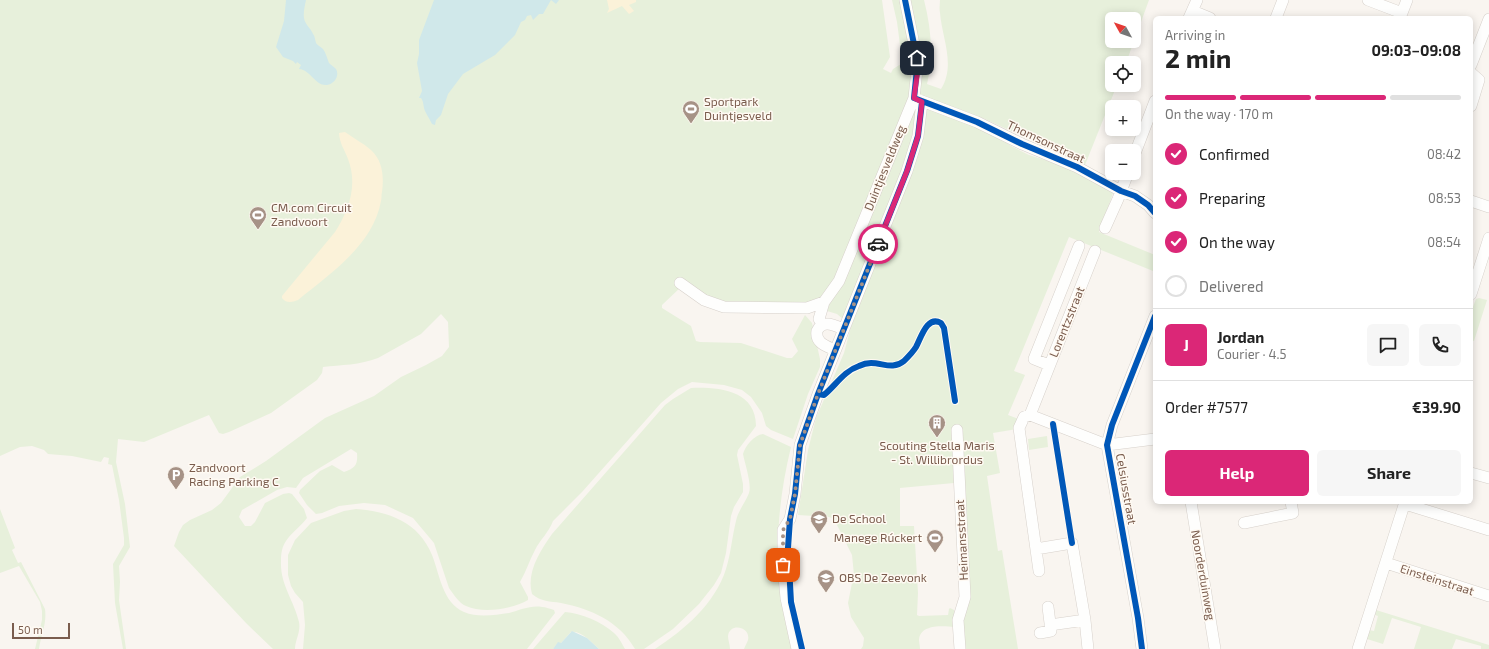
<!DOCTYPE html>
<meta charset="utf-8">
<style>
body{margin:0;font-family:"Exo 2",sans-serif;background:#f6f6f6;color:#222;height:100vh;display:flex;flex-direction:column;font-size:15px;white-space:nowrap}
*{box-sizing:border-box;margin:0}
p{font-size:13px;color:#767676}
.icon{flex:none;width:22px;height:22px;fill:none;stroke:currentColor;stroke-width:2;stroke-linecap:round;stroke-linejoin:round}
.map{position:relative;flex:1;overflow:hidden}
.drawer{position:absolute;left:1153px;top:16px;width:320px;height:488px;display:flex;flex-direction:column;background:#fff;border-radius:6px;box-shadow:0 2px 10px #0003}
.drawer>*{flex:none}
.needle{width:26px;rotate:310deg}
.controls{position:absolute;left:1105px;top:12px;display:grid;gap:8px}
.controls a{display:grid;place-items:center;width:36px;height:36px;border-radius:6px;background:#fff;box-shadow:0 2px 10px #0003;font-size:20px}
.scale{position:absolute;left:12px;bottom:10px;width:58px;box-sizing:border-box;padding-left:4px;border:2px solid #7a5c4d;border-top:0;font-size:11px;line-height:14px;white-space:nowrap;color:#7a5c4d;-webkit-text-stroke:3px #fffaf3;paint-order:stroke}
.pin{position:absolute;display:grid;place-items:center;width:34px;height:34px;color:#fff;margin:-17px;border-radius:8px;box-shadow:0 2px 6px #0006}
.courier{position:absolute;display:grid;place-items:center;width:40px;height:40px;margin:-20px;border:3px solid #db2777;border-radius:50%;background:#fff;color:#222;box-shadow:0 1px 5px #0007}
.headline em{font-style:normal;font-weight:700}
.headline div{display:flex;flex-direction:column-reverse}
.headline{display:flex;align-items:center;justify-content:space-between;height:68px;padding:0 12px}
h1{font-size:26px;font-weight:700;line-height:30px}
.bar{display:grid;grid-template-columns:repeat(4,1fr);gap:6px 4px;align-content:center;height:48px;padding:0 12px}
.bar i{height:5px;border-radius:3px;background:#e0e0e0}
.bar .selected{background:#db2777}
.bar p{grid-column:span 4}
.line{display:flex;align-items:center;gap:10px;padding:0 12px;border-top:1px solid #e0e0e0}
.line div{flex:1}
.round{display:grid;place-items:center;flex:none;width:42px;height:42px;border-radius:6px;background:#f6f6f6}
ol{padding:0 12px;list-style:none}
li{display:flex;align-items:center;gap:12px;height:44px}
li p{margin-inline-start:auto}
li .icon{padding:4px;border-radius:50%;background:#db2777;color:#fff;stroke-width:4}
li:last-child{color:#767676}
li i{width:22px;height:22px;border:2px solid #e0e0e0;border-radius:50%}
.button{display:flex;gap:8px;margin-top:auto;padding:8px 12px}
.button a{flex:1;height:46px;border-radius:6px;background:#db2777;color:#fff;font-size:16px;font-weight:700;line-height:46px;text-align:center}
.button a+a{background:#f6f6f6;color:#222}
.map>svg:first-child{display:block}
.green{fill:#e7f0db;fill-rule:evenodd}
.sand{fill:#fbf2d9}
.water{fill:#d0e8ea}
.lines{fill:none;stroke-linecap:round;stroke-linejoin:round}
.minor-casing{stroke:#d7d1cb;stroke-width:12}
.minor{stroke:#fefefd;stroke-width:11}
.cycleway-casing{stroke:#fffaf3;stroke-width:8}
.cycleway{stroke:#0057b8;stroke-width:6}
.done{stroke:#a69286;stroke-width:4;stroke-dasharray:0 7.2}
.route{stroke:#db2777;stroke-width:5}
.labels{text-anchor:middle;stroke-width:3;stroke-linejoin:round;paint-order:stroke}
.poi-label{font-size:12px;fill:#7a5c4d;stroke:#fffaf3;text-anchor:start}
.street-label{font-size:12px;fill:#7a5c4d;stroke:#fffaf3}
</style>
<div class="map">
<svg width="1489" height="649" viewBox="0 0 1489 649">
<rect width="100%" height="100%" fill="#f9f5f0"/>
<path class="green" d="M 0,0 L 882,0 L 890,57 L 883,69 L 891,73 L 893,69 L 901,64 L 902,60 L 897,22 L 892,0 L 902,0 L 912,49 L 911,97 L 832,287 L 824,292 L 820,298 L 809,303 L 725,305 L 681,287 L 662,305 L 662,308 L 691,326 L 696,341 L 700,342 L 741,343 L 787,358 L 792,358 L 798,351 L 792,339 L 805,315 L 812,323 L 820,359 L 820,367 L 808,394 L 793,439 L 771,430 L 766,426 L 762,413 L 751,397 L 742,390 L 724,385 L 692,382 L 678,389 L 661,403 L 582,492 L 553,521 C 549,532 540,540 535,550 C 529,561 526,572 520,582 L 528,597 L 528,600 C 513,609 483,614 466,606 C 459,603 454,595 449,588 L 434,543 L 413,518 L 385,505 L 364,503 L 339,506 L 322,513 L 316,514 L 307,505 L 299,493 L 300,490 L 320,471 L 332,465 L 344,472 C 355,468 358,465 357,453 L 351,449 L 303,478 L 296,488 L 287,487 L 277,490 L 242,510 L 239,517 L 245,526 L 251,526 L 255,522 L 265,503 L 283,494 L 289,493 L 292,494 L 304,509 L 307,518 C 301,526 292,532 286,541 C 282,547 281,553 281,561 C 280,585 294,600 299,622 C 301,632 295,640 295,649 L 273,649 L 246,623 L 174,546 L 179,532 L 183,525 L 190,520 L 212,510 L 221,503 L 240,477 L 266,461 L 325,418 L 374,396 L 401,377 L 426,365 L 442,356 L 449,347 L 448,322 L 441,314 L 421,334 L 378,358 C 360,365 341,365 323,367 L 322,373 L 317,380 L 271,413 L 229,432 L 223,434 L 219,433 L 209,415 L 144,442 L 118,439 L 116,462 L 125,504 L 130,547 L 119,566 L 120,582 L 119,600 L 126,649 L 123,649 L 115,603 L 113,564 L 124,545 L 124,538 L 119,500 L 112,465 L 108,464 L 109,458 L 104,457 L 101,462 L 72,456 L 48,454 L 44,450 L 32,446 L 20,447 L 0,456 Z
M 908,0 L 924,0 C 931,28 934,55 927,84 L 941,89 C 956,65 942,38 940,13 C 939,8 940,4 940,0 L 1149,0 L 1126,63 L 1112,63 L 1112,85 L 1117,85 L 1085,165 L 985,119 L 956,108 L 919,96 ZM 1112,19 L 1134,19 L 1134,41 L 1112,41 Z
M 921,106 L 996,135 L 1011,146 L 1029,155 L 1083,172 L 1115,188 L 1099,232 L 1155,255 L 1155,266 L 1153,271 L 1069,237 L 1014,371 L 1025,375 L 1008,415 L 1021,420 L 1017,429 L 993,433 L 1000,473 L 987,476 L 998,551 L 1002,550 L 1018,649 L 963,649 L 952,429 L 954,483 L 900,488 L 900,526 L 914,526 L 918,593 L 917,615 L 919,616 L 948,615 L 949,609 L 950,608 L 954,610 C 955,615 954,621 954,627 C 943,626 920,624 919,640 C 919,642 920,646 920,649 L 861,649 L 863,646 L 864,638 L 851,617 L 848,603 L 852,583 L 854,575 L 852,555 L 834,519 L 829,517 L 798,515 L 808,450 L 816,418 L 844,353 L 852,323 L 844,320 L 837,314 L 827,311 L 828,304 L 912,110 Z
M 1479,298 L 1487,300 L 1474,341 L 1471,340 L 1471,312 L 1476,299 Z
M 691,388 C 718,387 756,390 756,426 L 738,450 L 737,455 L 743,484 L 743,492 L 734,507 L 731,516 L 726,553 L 721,573 L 714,585 L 699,604 L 673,629 L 644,649 L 635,649 C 619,621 591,609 561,603 C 550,601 541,602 532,594 C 526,573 540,551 552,534 L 665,405 L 673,399 Z
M 763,434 L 791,447 C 774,517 773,580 792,649 L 744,649 C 745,646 747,643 748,640 C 751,627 730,622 728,636 C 728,640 730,645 730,649 L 655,649 C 684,630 715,604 726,569 C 731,553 732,537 736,521 C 738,511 745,503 749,493 C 752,485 745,464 743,454 C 745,446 754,435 763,434 Z
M 1047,436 L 1048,447 L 1029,450 L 1028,439 Z
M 0,509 L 15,548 L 12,550 L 18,563 L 21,562 L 45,609 C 47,624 41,635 39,649 L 35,649 L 42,620 L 42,611 L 40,602 L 19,566 L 0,573 Z
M 356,509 C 388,511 419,522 432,555 C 440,575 442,602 464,612 C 478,618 495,615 509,613 C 520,610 531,605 542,607 C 546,607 550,609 554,610 L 555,613 L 527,649 L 303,649 L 305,625 L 303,602 L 295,593 L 291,586 L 288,575 L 288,555 L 295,540 L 311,523 L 344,511 Z
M 1376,610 L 1489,645 L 1489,649 L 1481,649 L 1481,646 L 1456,639 L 1452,649 L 1414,649 L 1421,627 L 1392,618 L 1383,644 L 1367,639 L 1369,630 L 1374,631 L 1378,616 L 1375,615 Z
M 565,612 C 581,613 602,622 614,633 C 619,637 622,644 625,649 L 599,649 C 592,643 581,630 571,632 L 561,643 L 558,643 L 553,649 L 533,649 Z"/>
<path class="sand" d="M 607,0 L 636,0 L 636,2 L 629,5 L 634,11 L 629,14 L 622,6 L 607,13 L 609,9 Z
M 345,132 C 353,138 363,143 371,150 C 383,161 384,177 382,192 C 381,195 382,198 381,201 C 373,245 331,273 298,300 C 292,302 287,304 282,298 L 282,296 L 335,232 C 349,210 358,185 348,159 C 344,148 340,145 339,133 Z"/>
<path class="water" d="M 286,0 L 306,0 C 305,5 303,13 304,18 C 305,25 311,28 313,34 C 315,36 315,40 316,43 C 317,45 321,47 323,49 C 326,53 327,58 329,63 C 331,65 334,67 336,69 C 340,76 334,84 327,85 C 315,86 311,70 299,69 L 301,65 L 297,62 L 296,64 L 293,61 L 283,57 L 276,47 L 284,21 Z
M 434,0 L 559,0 L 556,4 L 551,0 L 543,14 L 539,14 L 533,20 L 531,15 L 527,16 L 525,20 L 521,22 L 515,35 L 495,55 L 463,74 L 448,94 L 441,115 L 436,120 L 435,125 L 432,124 C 430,120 427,115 425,111 C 423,106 424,102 421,98 L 419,98 L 422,91 L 417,63 L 419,54 L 419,40 Z
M 572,631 L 587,638 L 599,649 L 553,649 L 558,642 L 561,643 Z"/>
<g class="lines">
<g class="minor-casing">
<path id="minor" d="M 905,0 L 917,59 L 917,69 L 914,98 L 977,122 L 1022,144 L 1077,167 L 1121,191 L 1135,196 L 1148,205 L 1155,213
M 1368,0 L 1402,13
M 1193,11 L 1210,18
M 1189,18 L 1197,0
M 1276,18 L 1283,0
M 1400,18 L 1407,0
M 1471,65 L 1489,19
M 1471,73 L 1479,80 L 1471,106
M 1134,156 L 1155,101
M 1471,201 L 1489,207
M 1105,228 L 1118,199 L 1128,173
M 1095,251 L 1030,415 L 1107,445 L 1155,439
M 680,283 L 704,300 L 724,307 L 807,308 L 824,302
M 1471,294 L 1489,238
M 822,324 L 819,319 L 824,302 L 839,281 L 914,98
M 835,350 C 826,346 815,343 817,331 C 822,319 834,325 844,329
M 1049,365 L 1034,359 L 1079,246
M 1030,415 L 1024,417 L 1019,428 L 1039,571
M 957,430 L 965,597 L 958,620 L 960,649
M 1471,473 L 1489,478
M 1191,502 L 1215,649
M 1405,504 L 1489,530
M 1244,523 L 1293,513 L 1291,502
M 1036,549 L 1072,543 L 1085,620 L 1088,649
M 1386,563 L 1489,596
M 1050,625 L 1085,620
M 1040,633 L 1051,631 L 1048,607
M 797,649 L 786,598 L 783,565 L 783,530 L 790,519 L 795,494 L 800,445 L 818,394 L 907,171 L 918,136 L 922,102
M 1142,649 L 1138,618 L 1107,445 L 1112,425 L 1155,316
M 1358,649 L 1405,502"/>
</g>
<use href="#minor" class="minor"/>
<g class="cycleway-casing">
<path id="cycleway" d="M 905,0 L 917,59 L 917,69 L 914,98 L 977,122 L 1022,144 L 1077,167 L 1121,191 L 1135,196 L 1148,205 L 1155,213
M 818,394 L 824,395 C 836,385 844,371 859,366 C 863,364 867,363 871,363 C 883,363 893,370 904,361 C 908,357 913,352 916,347 C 921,338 927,315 941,323 L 944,328 L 955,401
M 1053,424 L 1072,543
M 802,649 L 791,602 L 788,548 L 790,519 L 795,494 L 800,445 L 818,394 L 907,171 L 918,136 L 922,102
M 1142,649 L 1138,618 L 1107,445 L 1112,425 L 1155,316"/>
</g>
<use href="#cycleway" class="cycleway"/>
</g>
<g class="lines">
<path class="done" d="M 783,565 L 783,530 L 790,519 L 795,494 L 800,445 L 818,394 L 878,244"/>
<path class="route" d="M 878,244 L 907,171 L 918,136 L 922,102 L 914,98 L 918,69 L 917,58"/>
</g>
<defs>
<g id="stadium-pin" transform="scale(0.9)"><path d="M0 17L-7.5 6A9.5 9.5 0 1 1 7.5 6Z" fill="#a69286" stroke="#fffaf3"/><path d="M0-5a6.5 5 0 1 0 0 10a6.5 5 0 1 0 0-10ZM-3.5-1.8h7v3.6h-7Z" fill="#fff"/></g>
<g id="building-pin" transform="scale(0.9)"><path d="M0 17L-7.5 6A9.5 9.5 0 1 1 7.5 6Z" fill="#a69286" stroke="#fffaf3"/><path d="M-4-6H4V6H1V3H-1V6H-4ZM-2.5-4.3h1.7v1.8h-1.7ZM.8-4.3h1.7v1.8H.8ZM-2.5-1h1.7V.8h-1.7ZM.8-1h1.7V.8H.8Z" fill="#fff"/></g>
<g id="parking-pin" transform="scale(0.9)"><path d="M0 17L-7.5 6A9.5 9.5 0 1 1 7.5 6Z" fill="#a69286" stroke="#fffaf3"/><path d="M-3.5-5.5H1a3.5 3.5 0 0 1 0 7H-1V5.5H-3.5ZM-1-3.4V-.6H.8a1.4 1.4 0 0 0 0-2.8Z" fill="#fff"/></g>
<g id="school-pin" transform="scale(0.9)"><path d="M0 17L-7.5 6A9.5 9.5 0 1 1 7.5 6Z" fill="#a69286" stroke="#fffaf3"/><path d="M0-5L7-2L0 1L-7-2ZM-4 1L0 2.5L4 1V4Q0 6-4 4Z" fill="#fff"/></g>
</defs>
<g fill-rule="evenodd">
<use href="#stadium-pin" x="691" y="109"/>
<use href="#stadium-pin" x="258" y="215"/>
<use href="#building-pin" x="937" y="423"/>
<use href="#parking-pin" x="176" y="475"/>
<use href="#school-pin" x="819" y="519"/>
<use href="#stadium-pin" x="935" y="538"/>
<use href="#school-pin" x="826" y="578"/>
</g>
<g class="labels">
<g class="poi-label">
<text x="704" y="106">Sportpark<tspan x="704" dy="14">Duintjesveld</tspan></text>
<text x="271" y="212">CM.com Circuit<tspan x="271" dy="14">Zandvoort</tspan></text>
<text x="937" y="450" text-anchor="middle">Scouting Stella Maris<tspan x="937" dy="14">- St. Willibrordus</tspan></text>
<text x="189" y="472">Zandvoort<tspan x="189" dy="14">Racing Parking C</tspan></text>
<text x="832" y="523">De School</text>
<text x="922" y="542" text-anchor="end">Manege Rúckert</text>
<text x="839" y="582">OBS De Zeevonk</text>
</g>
<g class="street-label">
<text transform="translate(1046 142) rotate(25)" y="4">Thomsonstraat</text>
<text transform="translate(885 168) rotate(-68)" y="4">Duintjesveldweg</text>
<text transform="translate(1067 322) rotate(-68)" y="4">Lorentzstraat</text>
<text transform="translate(1126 489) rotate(80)" y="4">Celsiusstraat</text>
<text transform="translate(962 540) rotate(-93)" y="4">Heimansstraat</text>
<text transform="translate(1203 575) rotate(80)" y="4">Noorderduinweg</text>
<text transform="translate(1437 580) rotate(18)" y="4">Einsteinstraat</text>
</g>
</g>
</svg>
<div class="controls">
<a><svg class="needle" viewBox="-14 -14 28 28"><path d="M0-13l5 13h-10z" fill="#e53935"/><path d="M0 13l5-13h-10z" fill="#767676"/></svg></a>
<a><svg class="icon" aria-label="locate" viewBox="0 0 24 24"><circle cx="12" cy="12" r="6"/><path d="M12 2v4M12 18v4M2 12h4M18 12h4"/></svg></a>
<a>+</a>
<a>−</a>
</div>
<div class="scale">50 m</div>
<div class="pin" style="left:783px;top:565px;background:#ea580c"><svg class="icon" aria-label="bag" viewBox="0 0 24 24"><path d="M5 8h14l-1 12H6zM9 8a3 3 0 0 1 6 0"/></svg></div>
<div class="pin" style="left:917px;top:58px;background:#1f2937"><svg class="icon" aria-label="home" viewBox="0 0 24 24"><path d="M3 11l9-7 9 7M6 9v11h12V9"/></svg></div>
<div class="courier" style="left:878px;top:244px"><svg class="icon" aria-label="car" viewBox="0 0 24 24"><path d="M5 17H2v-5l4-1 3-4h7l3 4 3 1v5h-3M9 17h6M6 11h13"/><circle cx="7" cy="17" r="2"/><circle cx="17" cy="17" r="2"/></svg></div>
<section class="drawer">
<div class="headline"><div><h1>2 min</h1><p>Arriving in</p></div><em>09:03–09:08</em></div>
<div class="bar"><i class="selected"></i><i class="selected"></i><i class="selected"></i><i></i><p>On the way · 170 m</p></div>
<ol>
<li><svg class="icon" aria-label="check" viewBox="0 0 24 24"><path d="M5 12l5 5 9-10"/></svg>Confirmed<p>08:42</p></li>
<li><svg class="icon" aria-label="check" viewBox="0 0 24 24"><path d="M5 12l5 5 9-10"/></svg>Preparing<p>08:53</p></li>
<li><svg class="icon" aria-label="check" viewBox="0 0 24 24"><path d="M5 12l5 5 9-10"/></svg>On the way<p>08:54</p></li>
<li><i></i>Delivered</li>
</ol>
<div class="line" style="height:72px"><b class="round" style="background:#db2777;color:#fff">J</b><div><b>Jordan</b><p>Courier · 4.5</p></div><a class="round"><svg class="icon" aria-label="chat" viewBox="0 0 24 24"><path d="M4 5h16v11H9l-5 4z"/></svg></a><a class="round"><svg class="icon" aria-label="phone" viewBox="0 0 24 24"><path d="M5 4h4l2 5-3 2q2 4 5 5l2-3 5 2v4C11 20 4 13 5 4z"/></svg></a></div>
<div class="line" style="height:52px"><div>Order #7577</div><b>€39.90</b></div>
<div class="button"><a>Help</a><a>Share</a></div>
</section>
</div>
